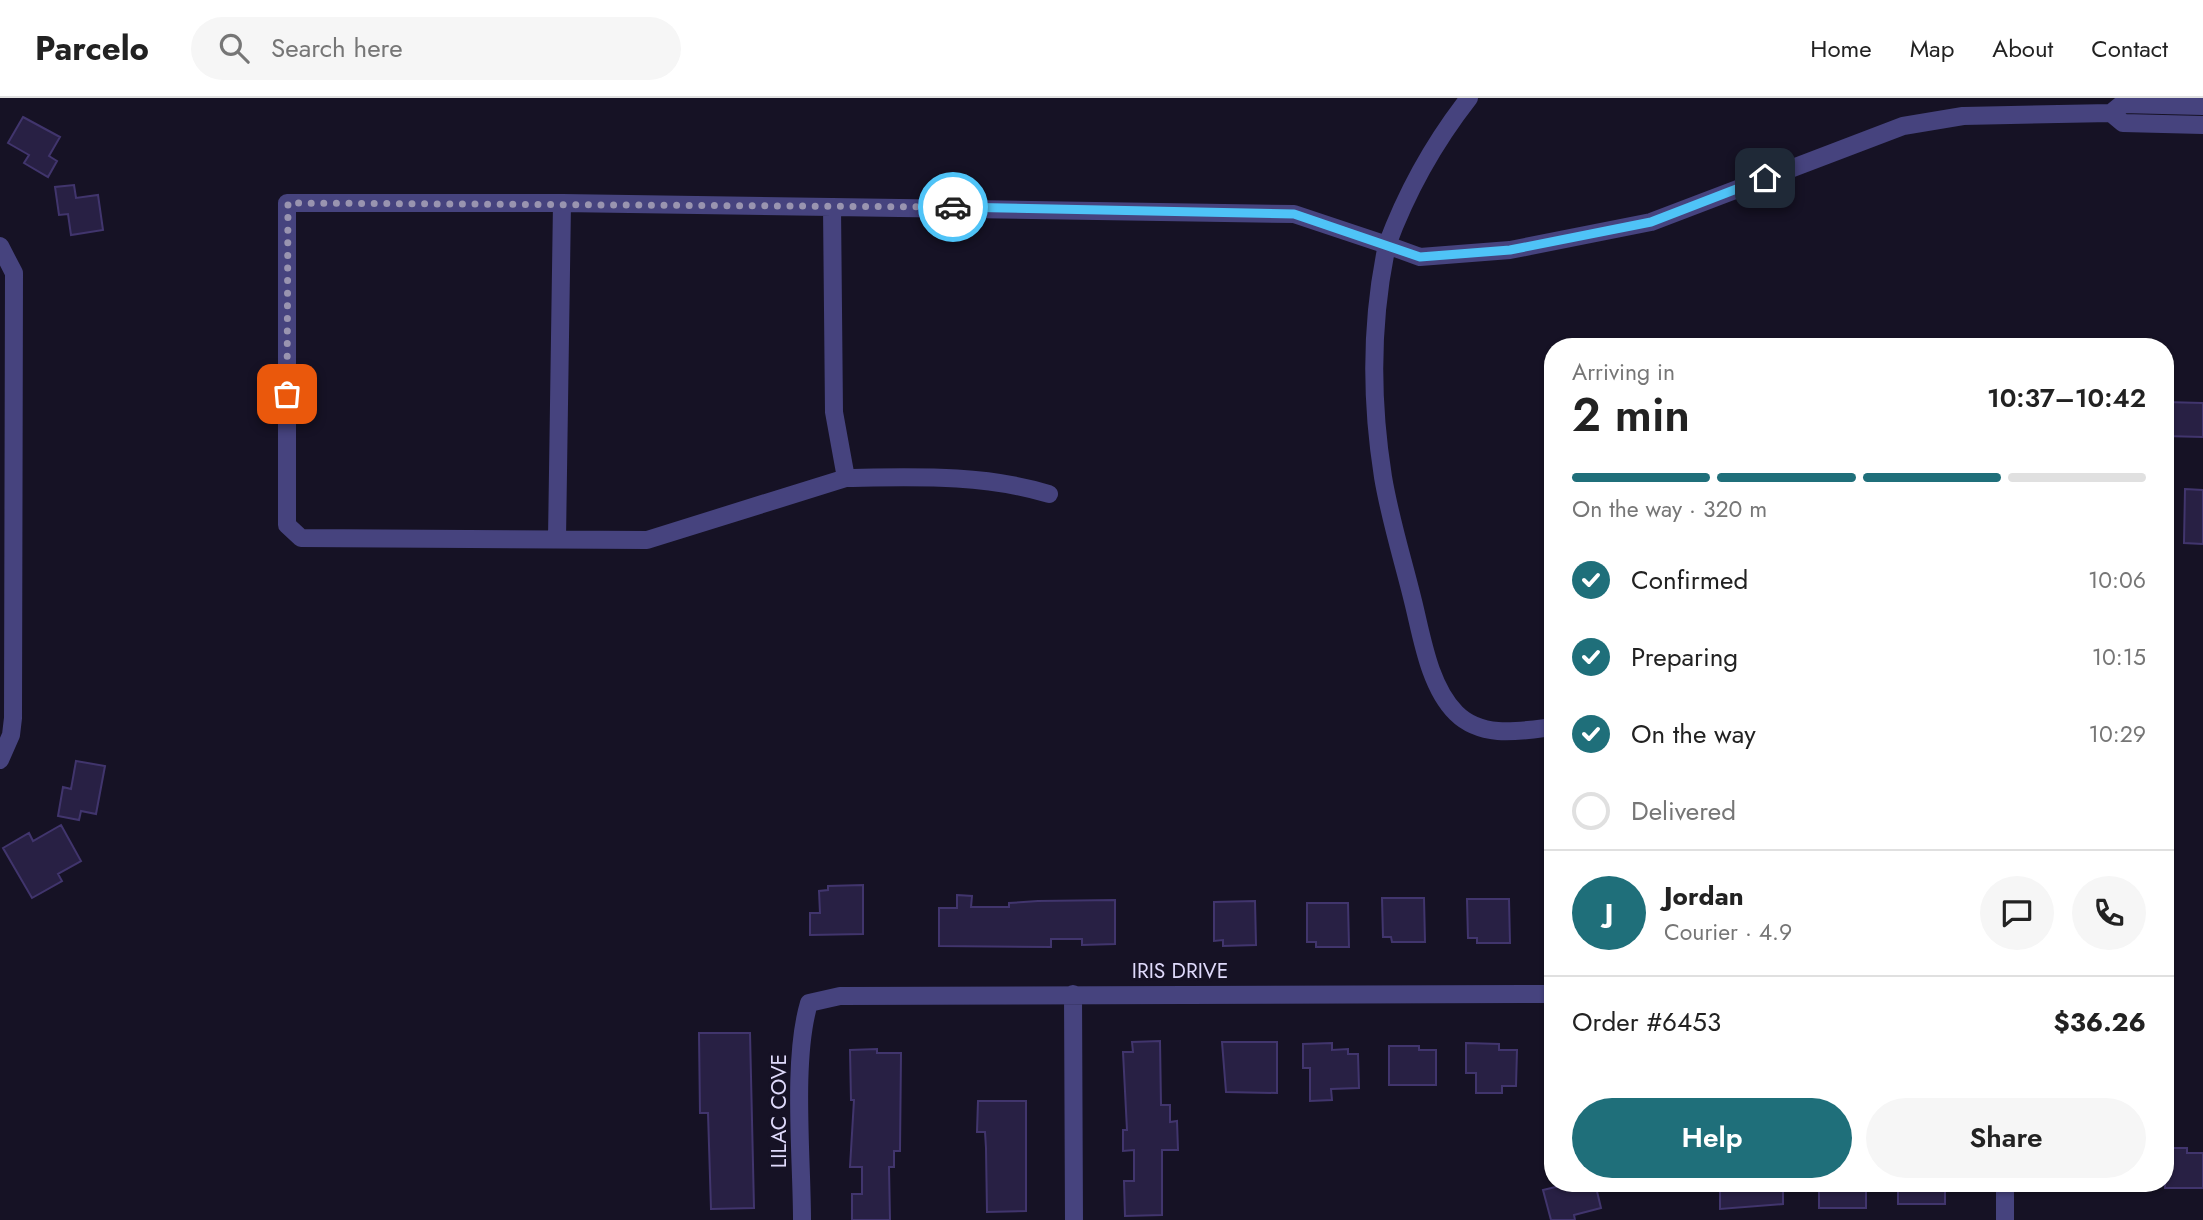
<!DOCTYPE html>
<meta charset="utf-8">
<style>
body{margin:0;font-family:Jost,sans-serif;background:#f6f6f6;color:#222;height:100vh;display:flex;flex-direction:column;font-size:26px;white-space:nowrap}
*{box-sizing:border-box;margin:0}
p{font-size:23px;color:#767676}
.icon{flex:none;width:38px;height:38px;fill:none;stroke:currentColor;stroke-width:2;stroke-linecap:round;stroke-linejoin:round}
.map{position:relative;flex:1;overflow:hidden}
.sheet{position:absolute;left:1544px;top:240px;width:630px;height:854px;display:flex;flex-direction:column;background:#fff;border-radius:28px;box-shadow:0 2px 5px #0004}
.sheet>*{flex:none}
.pin{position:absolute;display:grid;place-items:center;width:60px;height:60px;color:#fff;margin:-30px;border-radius:14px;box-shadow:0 4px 10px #0006}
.courier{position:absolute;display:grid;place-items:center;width:70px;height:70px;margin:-35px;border:5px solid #4fc3f7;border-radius:50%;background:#fff;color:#222;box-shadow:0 2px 9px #0007}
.head em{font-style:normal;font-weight:600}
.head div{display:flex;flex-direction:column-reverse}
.head{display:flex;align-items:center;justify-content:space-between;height:119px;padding:0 28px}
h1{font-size:46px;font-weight:600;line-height:52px}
.bar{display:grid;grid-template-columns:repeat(4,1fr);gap:10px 7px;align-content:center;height:84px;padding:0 28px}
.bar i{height:9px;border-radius:5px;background:#e0e0e0}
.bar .on{background:#1f6f7a}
.bar p{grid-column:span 4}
.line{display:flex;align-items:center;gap:18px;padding:0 28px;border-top:2px solid #e0e0e0}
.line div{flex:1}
.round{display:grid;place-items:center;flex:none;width:74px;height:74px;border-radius:37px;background:#f6f6f6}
ol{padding:0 28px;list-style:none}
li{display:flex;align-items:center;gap:21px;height:77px}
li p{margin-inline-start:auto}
li .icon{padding:7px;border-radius:50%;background:#1f6f7a;color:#fff;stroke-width:4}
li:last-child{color:#767676}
li i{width:38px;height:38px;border:4px solid #e0e0e0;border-radius:50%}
.action{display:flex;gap:14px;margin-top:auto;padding:14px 28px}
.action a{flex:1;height:80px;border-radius:42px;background:#1f6f7a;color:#fff;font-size:28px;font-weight:600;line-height:80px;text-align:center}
.action a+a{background:#f6f6f6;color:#222}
header{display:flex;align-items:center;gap:42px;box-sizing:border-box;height:98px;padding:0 35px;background:#fff;border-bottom:2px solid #e0e0e0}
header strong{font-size:33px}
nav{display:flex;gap:38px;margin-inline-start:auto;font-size:24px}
.search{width:490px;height:63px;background:#f6f6f6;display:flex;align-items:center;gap:18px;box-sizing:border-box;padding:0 24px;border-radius:38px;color:#767676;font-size:26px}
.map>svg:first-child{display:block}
.building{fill:#282044;stroke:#41356d;stroke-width:2}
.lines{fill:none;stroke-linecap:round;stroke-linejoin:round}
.minor{stroke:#46437e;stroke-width:18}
.done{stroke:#9994b0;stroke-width:7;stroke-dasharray:0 12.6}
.route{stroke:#4fc3f7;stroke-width:9}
.labels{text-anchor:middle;stroke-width:6;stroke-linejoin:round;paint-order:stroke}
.street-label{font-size:21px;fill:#dfdafb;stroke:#161225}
</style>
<header>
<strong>Parcelo</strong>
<div class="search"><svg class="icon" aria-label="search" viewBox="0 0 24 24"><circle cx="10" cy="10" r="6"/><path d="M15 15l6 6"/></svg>Search here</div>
<nav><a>Home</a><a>Map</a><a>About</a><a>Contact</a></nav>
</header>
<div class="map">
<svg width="2203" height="1122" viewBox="0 0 2203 1122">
<rect width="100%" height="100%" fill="#161225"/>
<path class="building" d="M 23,19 L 60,39 L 49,58 L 57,63 L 48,79 L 24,65 L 29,57 L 8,45 Z
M 74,87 L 76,100 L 98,97 L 103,132 L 71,137 L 68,116 L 59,117 L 55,89 Z
M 2165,304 L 2203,305 L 2203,339 L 2165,338 Z
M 2185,391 L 2203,392 L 2203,446 L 2184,445 Z
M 76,663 L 105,668 L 96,716 L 81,713 L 79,722 L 58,718 L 63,689 L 71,691 Z
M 61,727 L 81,763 L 58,776 L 62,783 L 32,800 L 3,750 L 29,735 L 33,743 Z
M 863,787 L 863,836 L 810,837 L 810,815 L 820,815 L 819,793 L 828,792 L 828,788 Z
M 957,797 L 972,798 L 971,809 L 1009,809 L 1009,805 L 1038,803 L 1115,802 L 1115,846 L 1082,847 L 1082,841 L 1051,841 L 1051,849 L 939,848 L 939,810 L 957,810 Z
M 1382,800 L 1424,800 L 1425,844 L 1392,844 L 1391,839 L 1383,839 Z
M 1467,801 L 1509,801 L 1510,845 L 1477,845 L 1477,840 L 1468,840 Z
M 1255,803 L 1256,847 L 1223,848 L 1223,842 L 1214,843 L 1214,804 Z
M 1307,805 L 1348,805 L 1349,849 L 1316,849 L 1316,844 L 1307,844 Z
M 699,935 L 750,935 L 754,1110 L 711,1111 L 708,1015 L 700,1015 Z
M 1160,943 L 1161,1007 L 1170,1007 L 1170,1024 L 1177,1023 L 1178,1052 L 1162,1052 L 1162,1117 L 1125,1118 L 1124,1083 L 1134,1083 L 1134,1052 L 1123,1053 L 1123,1032 L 1127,1032 L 1123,954 L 1133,954 L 1132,944 Z
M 1222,944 L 1277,944 L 1277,995 L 1226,994 Z
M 1332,945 L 1332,952 L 1348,951 L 1348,956 L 1358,956 L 1359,990 L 1331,991 L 1332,1002 L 1310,1003 L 1310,970 L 1303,970 L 1303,946 Z
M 1466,945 L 1499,946 L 1499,952 L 1517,952 L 1516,988 L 1502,988 L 1502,995 L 1476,995 L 1476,975 L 1466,975 Z
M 1389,948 L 1419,948 L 1419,952 L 1436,952 L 1436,987 L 1389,987 Z
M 877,951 L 877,955 L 901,955 L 900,1053 L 894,1053 L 894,1069 L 889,1069 L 890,1122 L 852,1122 L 852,1096 L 862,1096 L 862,1069 L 850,1069 L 854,1002 L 851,1002 L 850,952 Z
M 978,1003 L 1026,1003 L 1026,1113 L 987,1114 L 986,1050 L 985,1034 L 977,1034 Z
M 2165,1050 L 2187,1050 L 2187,1055 L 2203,1055 L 2203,1090 L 2165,1090 Z
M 1572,1085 L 1595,1085 L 1601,1110 L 1574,1117 L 1575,1122 L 1551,1122 L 1543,1092 Z
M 1731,1085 L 1783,1085 L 1783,1106 L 1720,1111 L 1720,1089 L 1731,1089 Z
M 1819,1085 L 1866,1085 L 1866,1110 L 1819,1110 Z
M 1898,1085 L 1945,1085 L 1945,1106 L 1898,1106 Z"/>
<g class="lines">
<path class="minor" d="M 2203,8 L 2122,6 L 2111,15 L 2123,25 L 2203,27
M 832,109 L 562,105 L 287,105 L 287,427 L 301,440 L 647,442 L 846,380 L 834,314 L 832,109 L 1294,116 L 1387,147 C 1407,93 1433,46 1469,0
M 0,148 L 14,175 L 13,620 L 11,637 L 0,662
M 846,380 C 915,379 983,376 1049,396
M 557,441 L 562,105
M 1552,629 C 1521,633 1482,641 1456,615 C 1429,588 1422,539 1413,503 C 1403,462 1390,421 1383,379 C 1371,303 1371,222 1387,147 L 1420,159 L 1510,152 L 1651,124 L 1903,28 L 1963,18 L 2111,15
M 1073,896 L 1074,1122
M 802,1122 C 802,1060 792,962 809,905 L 840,898 L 1552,896
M 2005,1122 L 2005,1085"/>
</g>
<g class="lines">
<path class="done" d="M 287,296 L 288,105 L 953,109"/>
<path class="route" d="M 953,109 L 1294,116 L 1420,159 L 1510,152 L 1651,124 L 1765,80"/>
</g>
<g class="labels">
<g class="street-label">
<text x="1180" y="880">IRIS DRIVE</text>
<text transform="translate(779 1013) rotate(-90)" y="7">LILAC COVE</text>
</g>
</g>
</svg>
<div class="pin" style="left:287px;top:296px;background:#ea580c"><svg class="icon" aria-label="bag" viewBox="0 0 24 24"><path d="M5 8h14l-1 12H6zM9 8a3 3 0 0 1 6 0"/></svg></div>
<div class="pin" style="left:1765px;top:80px;background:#1f2937"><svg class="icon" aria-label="home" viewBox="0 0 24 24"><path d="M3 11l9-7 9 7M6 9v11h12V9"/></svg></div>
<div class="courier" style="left:953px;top:109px"><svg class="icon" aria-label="car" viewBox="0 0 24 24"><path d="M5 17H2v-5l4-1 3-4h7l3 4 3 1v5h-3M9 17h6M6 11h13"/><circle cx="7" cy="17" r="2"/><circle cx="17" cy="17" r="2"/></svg></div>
<section class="sheet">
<div class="head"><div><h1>2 min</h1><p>Arriving in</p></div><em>10:37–10:42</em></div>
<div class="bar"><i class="on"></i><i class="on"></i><i class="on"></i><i></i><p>On the way · 320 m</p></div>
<ol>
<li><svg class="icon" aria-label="check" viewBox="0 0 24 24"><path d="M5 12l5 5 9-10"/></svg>Confirmed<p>10:06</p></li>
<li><svg class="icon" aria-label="check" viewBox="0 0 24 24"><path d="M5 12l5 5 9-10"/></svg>Preparing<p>10:15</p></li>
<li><svg class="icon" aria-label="check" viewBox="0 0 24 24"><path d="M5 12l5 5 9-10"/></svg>On the way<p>10:29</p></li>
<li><i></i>Delivered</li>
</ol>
<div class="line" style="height:126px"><b class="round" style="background:#1f6f7a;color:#fff">J</b><div><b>Jordan</b><p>Courier · 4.9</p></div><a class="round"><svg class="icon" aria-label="chat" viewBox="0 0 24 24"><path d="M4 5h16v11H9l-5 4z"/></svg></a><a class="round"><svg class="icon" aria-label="phone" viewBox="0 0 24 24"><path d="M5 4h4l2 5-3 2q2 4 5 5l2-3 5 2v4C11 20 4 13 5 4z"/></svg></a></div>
<div class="line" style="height:91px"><div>Order #6453</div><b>$36.26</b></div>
<div class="action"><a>Help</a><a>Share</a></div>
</section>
</div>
